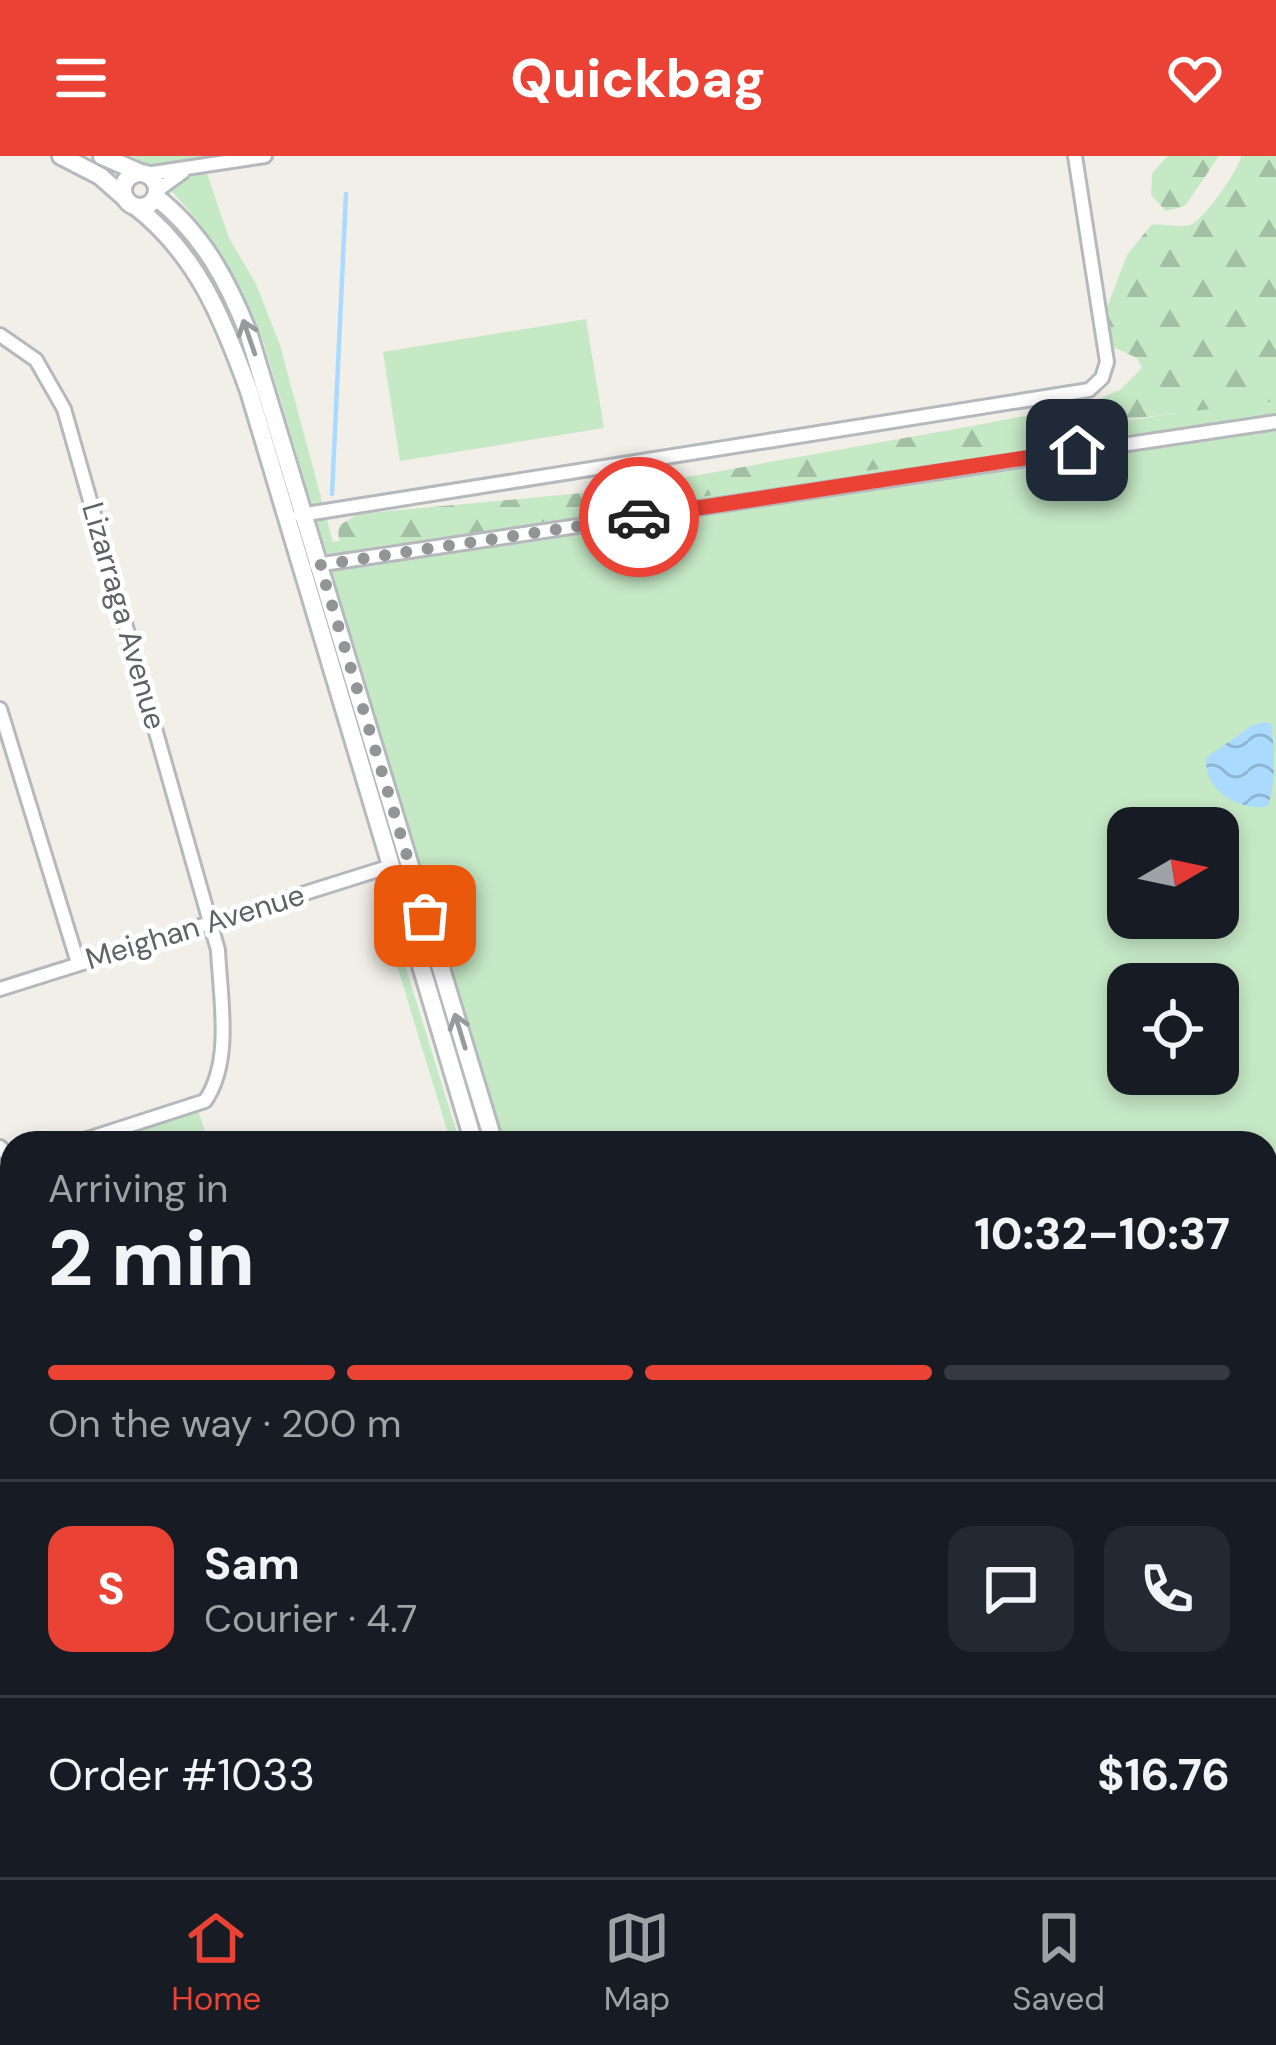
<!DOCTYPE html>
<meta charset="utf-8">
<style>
body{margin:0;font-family:"DM Sans",sans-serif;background:#242831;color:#f1f3f6;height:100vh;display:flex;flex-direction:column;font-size:45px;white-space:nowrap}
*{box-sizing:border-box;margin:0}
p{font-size:39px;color:#9ea1a6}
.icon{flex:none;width:66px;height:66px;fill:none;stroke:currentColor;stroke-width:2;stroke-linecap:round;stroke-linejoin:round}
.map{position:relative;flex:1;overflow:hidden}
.sheet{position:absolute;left:0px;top:975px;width:1278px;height:747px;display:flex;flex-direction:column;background:#171b24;border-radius:36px 36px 0 0;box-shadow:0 6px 18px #0003}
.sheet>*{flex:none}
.needle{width:78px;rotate:81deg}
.tools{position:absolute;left:1107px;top:651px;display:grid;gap:24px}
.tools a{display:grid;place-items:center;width:132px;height:132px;border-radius:24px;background:#171b24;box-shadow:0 6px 18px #0003;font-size:60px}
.pin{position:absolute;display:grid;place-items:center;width:102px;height:102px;color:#fff;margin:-51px;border-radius:24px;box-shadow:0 6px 18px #0006}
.courier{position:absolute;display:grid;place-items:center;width:120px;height:120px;margin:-60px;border:9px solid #ea4335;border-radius:50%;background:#fff;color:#222;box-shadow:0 3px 15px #0007}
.overview em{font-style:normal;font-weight:800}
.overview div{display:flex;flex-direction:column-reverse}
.overview{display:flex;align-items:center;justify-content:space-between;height:204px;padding:0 48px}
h1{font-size:78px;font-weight:800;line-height:90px}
.bar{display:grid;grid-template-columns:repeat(4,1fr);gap:18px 12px;align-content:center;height:144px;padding:0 48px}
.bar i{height:15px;border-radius:9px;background:#363941}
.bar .current{background:#ea4335}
.bar p{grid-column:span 4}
.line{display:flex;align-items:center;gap:30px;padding:0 48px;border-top:3px solid #363941}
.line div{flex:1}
.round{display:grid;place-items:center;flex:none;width:126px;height:126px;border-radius:24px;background:#242831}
header{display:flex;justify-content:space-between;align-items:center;height:156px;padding:0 48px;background:#ea4335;color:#fff;font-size:54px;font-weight:800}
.dock{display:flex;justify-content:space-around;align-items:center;height:168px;border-top:3px solid #363941;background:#171b24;font-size:33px;color:#9ea1a6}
.dock a{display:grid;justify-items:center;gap:6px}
.dock .current{color:#ea4335}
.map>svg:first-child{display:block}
.green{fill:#c5e8c5;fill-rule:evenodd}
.forest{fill:url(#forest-firs)}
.water{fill:url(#water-waves)}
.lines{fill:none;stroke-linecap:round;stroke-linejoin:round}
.stream{stroke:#aadaff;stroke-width:4.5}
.street-casing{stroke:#b5b8bc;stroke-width:18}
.secondary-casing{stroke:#b6babf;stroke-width:22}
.street{stroke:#fff;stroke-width:12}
.secondary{stroke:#fff;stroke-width:16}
.oneway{stroke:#979a9d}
.done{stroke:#929495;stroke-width:12;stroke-dasharray:0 21.6}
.route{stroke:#ea4335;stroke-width:15}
.labels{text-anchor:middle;stroke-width:10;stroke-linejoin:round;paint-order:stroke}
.street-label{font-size:30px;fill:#5f6368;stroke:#fff}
</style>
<header><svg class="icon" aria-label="menu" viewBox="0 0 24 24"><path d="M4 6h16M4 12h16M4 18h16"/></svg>Quickbag<svg class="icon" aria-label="heart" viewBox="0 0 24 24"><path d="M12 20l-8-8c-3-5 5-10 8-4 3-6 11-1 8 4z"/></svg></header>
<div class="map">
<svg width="1276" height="1721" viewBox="0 0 1276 1721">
<defs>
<pattern id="forest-firs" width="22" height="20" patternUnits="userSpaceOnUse" patternTransform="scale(3)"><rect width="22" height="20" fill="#c5e8c5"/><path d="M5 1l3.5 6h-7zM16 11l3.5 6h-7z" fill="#a3c0a4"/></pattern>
<pattern id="water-waves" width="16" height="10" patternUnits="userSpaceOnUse" patternTransform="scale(3)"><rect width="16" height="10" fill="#aadaff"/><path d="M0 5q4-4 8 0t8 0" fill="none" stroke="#8eb4d2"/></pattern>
</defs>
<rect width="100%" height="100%" fill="#f1efe8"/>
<path class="green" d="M 133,0 L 201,0 L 229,82 L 256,128 L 280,189 L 333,386 L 1276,242 L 1276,1164 L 1266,1164 L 1266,987 L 502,987 L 264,188 C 232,108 200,55 133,0 ZM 1128,672 L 1218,672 L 1218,762 L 1128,762 ZM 1128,828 L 1218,828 L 1218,918 L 1128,918 Z
M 586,163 L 604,272 L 400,305 L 383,196 Z
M 381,731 L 451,958 L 460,987 L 451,987 L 374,734 Z
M 198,954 L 209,987 L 101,987 L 100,979 Z"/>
<path class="forest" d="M 1168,0 L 1219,0 L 1185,50 L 1166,55 L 1151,39 L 1152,17 Z
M 1241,0 L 1276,0 L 1276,245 L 1105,266 L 885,312 L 350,396 C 340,387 336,382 340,369 L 358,358 L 614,334 L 983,268 L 1089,247 L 1120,234 L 1142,212 L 1137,202 L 1109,189 L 1104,159 L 1127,99 L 1151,69 C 1164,67 1177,72 1190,69 C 1203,65 1239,14 1241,0 Z"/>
<path class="water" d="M 1265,566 L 1271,568 C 1275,595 1276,626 1268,650 C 1241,657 1200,632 1207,601 L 1253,569 Z
M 1276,1414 L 1276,1721 L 1119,1721 L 1125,1710 L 1266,1710 L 1266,1433 Z"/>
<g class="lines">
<path class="stream" d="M 332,338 L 346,38
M 1275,1124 L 1276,1124"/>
<g class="street-casing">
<path id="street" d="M 146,18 L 265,0
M 158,34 L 183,16
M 0,179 L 36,204 L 64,253 L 218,794 C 220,841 233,905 205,945 L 75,987
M 300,359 L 1089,234 L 1102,222 L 1107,206 L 1075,0
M 316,409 L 1276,266
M 0,553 L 78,807
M 0,833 L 391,710
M 0,991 L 12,1004
M 0,1047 L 12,1012
M 1266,1108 L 1276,1080
M 1266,1358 L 1276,1358
M 0,1458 L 12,1458
M 0,1593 L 12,1594
M 313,1710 L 316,1721
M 796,1710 L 796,1721
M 1098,1721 L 1103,1710"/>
</g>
<g class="secondary-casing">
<path id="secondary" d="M 61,0 L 100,20 L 125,42
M 102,0 L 141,17
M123 34a17 17 0 1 1 34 0a17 17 0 1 1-34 0Z
M 156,41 C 202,77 228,125 249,179 L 494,987
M 135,50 C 197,98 223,163 249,235 L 474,987
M 0,1273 L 12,1272
M 0,1288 L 12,1287
M 685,1710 L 688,1721
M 707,1710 L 710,1721"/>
</g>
<use href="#street" class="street"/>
<use href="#secondary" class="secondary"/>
</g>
<defs><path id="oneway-shaft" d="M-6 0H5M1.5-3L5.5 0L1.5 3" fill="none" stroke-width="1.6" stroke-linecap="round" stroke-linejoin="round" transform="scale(3)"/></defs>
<g class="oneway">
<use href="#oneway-shaft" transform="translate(249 181) rotate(-109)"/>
<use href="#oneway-shaft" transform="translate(460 875) rotate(-107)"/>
</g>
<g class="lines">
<path class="done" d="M 425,760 L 320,409 L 639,361"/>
<path class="route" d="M 639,361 L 1077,294"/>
</g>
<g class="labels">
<g class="street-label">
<text transform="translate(124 460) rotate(74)" y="10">Lizarraga Avenue</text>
<text transform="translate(195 771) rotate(-17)" y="10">Meighan Avenue</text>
</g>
</g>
</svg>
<div class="tools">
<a><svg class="needle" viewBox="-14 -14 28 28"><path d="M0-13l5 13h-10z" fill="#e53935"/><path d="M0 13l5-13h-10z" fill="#9ea1a6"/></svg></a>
<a><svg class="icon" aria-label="locate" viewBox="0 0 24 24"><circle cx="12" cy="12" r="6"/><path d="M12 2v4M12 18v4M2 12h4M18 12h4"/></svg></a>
</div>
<div class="pin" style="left:425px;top:760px;background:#ea580c"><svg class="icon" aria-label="bag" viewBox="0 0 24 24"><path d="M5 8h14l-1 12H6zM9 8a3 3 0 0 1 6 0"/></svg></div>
<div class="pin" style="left:1077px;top:294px;background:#1f2937"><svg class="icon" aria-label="home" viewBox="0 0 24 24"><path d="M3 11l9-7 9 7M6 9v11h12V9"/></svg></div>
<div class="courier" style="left:639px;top:361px"><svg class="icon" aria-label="car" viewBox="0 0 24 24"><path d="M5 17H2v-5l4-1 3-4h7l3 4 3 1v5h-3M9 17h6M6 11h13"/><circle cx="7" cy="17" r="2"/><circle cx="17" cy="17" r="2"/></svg></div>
<section class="sheet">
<div class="overview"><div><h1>2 min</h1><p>Arriving in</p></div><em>10:32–10:37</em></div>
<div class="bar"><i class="current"></i><i class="current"></i><i class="current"></i><i></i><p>On the way · 200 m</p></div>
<div class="line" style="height:216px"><b class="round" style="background:#ea4335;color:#fff">S</b><div><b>Sam</b><p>Courier · 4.7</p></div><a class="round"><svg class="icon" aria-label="chat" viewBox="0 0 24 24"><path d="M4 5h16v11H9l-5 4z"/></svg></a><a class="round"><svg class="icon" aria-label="phone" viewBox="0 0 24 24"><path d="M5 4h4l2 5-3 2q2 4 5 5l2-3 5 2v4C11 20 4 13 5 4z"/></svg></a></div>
<div class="line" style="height:156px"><div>Order #1033</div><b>$16.76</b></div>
</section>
</div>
<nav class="dock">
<a class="current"><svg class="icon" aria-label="home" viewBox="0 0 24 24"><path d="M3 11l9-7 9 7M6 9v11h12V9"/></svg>Home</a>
<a><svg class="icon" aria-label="map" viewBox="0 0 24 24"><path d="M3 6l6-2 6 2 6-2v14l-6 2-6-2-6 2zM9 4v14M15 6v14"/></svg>Map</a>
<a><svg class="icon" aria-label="saved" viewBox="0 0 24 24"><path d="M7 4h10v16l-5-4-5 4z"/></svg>Saved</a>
</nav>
